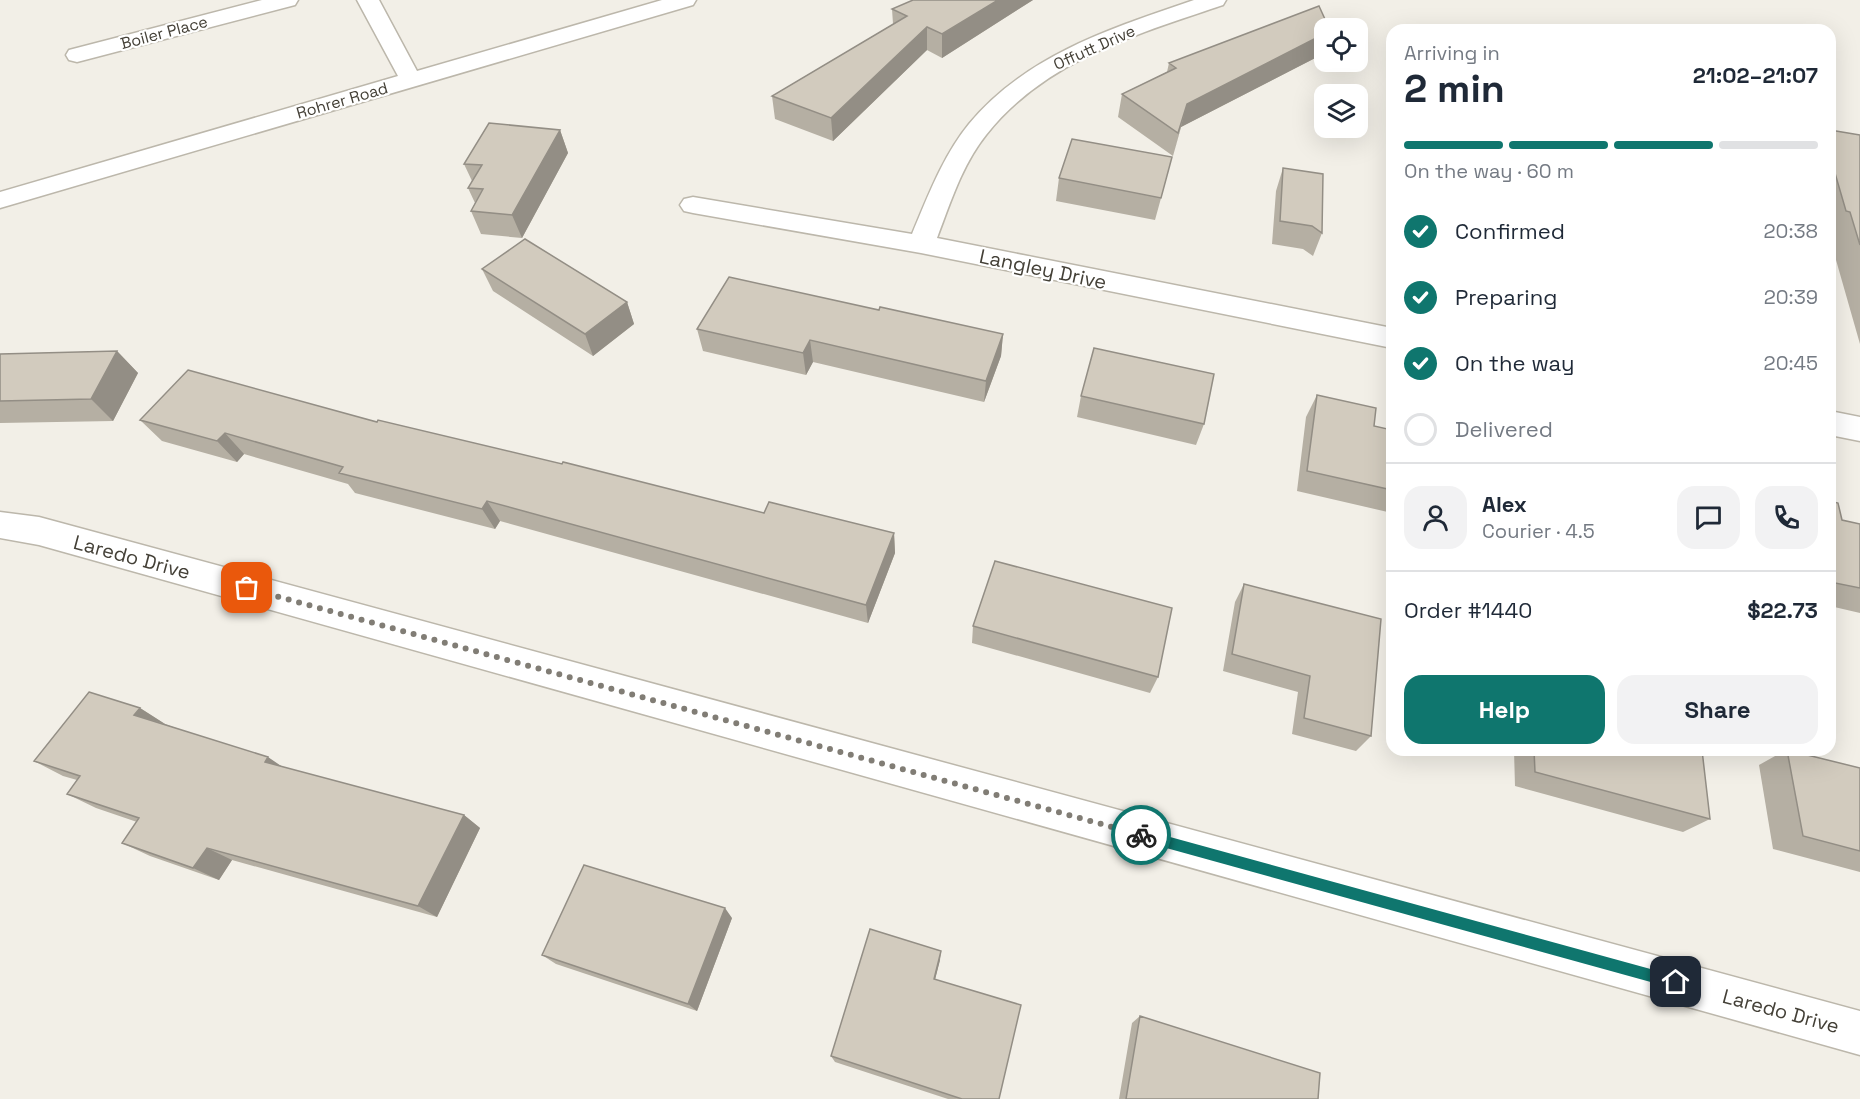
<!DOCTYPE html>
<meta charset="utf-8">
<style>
body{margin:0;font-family:"Space Grotesk",sans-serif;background:#f2f2f3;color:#1f2937;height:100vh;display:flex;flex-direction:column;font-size:22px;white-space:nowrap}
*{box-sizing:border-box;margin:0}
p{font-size:20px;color:#747a83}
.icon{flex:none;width:33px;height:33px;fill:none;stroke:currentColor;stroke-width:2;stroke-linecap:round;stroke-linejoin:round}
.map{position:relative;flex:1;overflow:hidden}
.sheet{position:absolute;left:1386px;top:24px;width:450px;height:732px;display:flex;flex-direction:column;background:#fff;border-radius:18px;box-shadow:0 6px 24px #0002}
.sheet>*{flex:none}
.tools{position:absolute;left:1314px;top:18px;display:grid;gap:12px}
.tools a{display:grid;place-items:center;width:54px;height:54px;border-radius:12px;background:#fff;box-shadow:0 6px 24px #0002;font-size:30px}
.pin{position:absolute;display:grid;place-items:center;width:51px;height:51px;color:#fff;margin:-26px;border-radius:12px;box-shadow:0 3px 9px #0006}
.courier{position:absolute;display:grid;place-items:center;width:60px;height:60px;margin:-30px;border:4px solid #0f766e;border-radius:50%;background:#fff;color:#222;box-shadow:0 2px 8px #0007}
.overview em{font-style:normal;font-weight:700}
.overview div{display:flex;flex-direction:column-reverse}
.overview{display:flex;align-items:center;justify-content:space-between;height:102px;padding:0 18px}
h1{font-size:39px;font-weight:700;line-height:45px}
.bar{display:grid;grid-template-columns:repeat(4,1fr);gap:9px 6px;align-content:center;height:72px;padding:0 18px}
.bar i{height:8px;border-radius:4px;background:#e0e1e3}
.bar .active{background:#0f766e}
.bar p{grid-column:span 4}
.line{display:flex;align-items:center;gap:15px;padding:0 18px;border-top:2px solid #e0e1e3}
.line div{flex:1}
.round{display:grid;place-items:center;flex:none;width:63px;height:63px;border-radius:18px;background:#f2f2f3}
ol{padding:0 18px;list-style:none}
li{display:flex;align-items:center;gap:18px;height:66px}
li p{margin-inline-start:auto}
li .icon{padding:6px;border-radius:50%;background:#0f766e;color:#fff;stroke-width:4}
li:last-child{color:#747a83}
li i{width:33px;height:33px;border:3px solid #e0e1e3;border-radius:50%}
.primary-button{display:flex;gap:12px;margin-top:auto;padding:12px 18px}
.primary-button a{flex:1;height:69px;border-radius:18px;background:#0f766e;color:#fff;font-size:24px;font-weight:700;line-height:69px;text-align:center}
.primary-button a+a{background:#f2f2f3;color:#1f2937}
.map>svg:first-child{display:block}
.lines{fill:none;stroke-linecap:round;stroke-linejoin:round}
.street-casing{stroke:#bcb7ab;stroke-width:3}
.street{fill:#fff;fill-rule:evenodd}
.wall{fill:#b5afa3}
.shaded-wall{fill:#938e85}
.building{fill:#d2cbbe;stroke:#938e85;stroke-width:1.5}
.route{fill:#0f766e}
.done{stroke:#817d75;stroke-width:6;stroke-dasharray:0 10.8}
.labels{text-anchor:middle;stroke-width:4.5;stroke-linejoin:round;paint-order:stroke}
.far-street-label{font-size:16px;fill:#444037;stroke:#fff}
.street-label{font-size:20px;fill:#444037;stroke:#fff}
</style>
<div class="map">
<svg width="1860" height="1099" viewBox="0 0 1860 1099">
<rect width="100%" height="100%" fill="#f2efe7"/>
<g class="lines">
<g class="street-casing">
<path id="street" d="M 262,0 L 298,0 L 295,5 L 77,62 L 69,60 L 66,55 L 69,50 Z
M 357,0 L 379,0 L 417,71 L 662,0 L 696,0 L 693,5 L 0,208 L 0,192 L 398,76 Z
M 1194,0 L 1226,0 L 1223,5 C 1137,34 1044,61 986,135 C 962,165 950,204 937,238 L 1392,328 L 1392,348 L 921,253 L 693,213 L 684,211 L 680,205 L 684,199 L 693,197 L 912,234 C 928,196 943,156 969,124 C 1026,55 1112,28 1194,0 Z
M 1830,411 L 1860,417 L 1860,441 L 1830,435 Z
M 0,512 L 39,517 L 1860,1011 L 1860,1055 L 39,545 L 0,538 Z"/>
</g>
<use href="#street" class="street"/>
</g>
<path class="wall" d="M 1033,0 L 942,58 L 927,50 L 833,141 L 775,119 L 772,96 L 893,24 L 892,9 Z
M 1324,28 L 1324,49 L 1323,54 L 1181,127 L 1173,156 L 1118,117 L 1122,94 L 1167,72 L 1169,63 Z
M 560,130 L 568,153 L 522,238 L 481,234 L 471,211 L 475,203 L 468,188 L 472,181 L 464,164 Z
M 1830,130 L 1860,135 L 1860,344 L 1830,239 Z
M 1283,168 L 1322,233 L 1313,256 L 1303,249 L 1272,244 L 1276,191 Z
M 1059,178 L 1166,180 L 1155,220 L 1056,201 Z
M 482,269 L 627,302 L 634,324 L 593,356 L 493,291 Z
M 879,310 L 1003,334 L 1001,356 L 984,402 L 813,362 L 806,375 L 703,351 L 697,329 Z
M 117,351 L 138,373 L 113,421 L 0,423 L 0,354 Z
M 1317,395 L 1374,426 L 1392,430 L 1392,513 L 1297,491 L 1306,417 Z
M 1081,396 L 1204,424 L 1196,445 L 1077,417 Z
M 140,420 L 377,422 L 764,513 L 894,533 L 895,553 L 868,623 L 500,521 L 495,529 L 355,493 L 348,484 L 244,454 L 237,462 L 162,441 Z
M 1830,501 L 1842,520 L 1860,524 L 1860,613 L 1830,606 Z
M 1244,584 L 1371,736 L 1356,751 L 1292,734 L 1298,692 L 1223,671 L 1235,602 Z
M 973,626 L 1158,677 L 1150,693 L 972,643 Z
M 140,708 L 165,724 L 282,767 L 464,815 L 480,828 L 437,917 L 232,860 L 219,880 L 150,856 L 122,843 L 137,822 L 96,808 L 67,794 L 77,780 L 63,776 L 34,761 Z
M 1514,750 L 1702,750 L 1710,819 L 1683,832 L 1515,786 Z
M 1786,750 L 1860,768 L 1860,872 L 1773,849 L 1759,765 Z
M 732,918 L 697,1011 L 556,964 L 542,955 Z
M 940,960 L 935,980 L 999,1099 L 948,1099 L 835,1062 L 831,1056 Z
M 1140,1016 L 1318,1099 L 1119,1099 L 1132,1023 Z"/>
<path class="shaded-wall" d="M 998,0 L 1033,0 L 942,58 L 942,34 Z
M 927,27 L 927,50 L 833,141 L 831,118 Z
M 1324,34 L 1324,49 L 1323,54 L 1181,127 L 1173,156 L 1187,104 Z
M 560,130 L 568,153 L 522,238 L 512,215 Z
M 627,302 L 634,324 L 593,356 L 585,334 Z
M 1003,334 L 1001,356 L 984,402 L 986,381 Z
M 810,340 L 813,362 L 806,375 L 803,353 Z
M 117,351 L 138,373 L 113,421 L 91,399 Z
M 225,433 L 244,454 L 237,462 L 217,441 Z
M 487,501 L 500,521 L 495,529 L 482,509 Z
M 894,533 L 895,553 L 868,623 L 866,605 Z
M 140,708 L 165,724 L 134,715 Z
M 268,757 L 290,772 L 265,762 Z
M 464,815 L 480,828 L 437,917 L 418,906 Z
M 207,848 L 232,860 L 219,880 L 193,868 Z
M 725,908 L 732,918 L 697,1011 L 688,1004 Z
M 941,951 L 940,960 L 933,987 L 934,979 Z"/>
<path class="building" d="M 913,0 L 998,0 L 942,34 L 927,27 L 831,118 L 772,96 L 907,16 L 892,9 Z
M 1319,6 L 1329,28 L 1324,28 L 1324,34 L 1187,104 L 1178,133 L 1122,94 L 1176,68 L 1169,63 Z
M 489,123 L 560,130 L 512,215 L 471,211 L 483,189 L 468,188 L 482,165 L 464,164 Z
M 1830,130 L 1860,135 L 1860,245 L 1850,212 L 1846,211 L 1830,156 Z
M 1072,139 L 1172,157 L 1161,198 L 1059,178 Z
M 1283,168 L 1323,174 L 1322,233 L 1312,226 L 1280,221 Z
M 525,239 L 627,302 L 585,334 L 482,269 Z
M 729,277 L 879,310 L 880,307 L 1003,334 L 986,381 L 810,340 L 803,353 L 697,329 Z
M 1094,348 L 1214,374 L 1204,424 L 1081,396 Z
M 117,351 L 91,399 L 0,401 L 0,354 Z
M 188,370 L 377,422 L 378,420 L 562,464 L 563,462 L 764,513 L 769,502 L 894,533 L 866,605 L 487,501 L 482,509 L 339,473 L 343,467 L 225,433 L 217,441 L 140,420 Z
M 1317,395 L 1376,408 L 1374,426 L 1392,430 L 1392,490 L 1307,471 Z
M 1830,501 L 1838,503 L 1842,520 L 1860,524 L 1860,588 L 1830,582 Z
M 995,561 L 1172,608 L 1158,677 L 973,626 Z
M 1244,584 L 1381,619 L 1371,736 L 1304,718 L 1310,676 L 1232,654 Z
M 89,692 L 140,708 L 134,715 L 268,757 L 265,762 L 464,815 L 418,906 L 207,848 L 193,868 L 122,843 L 139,818 L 67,794 L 80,776 L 34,761 Z
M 1534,750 L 1702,750 L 1710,819 L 1535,772 Z
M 1787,750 L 1860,768 L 1860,851 L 1803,836 Z
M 584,865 L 725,908 L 688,1004 L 542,955 Z
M 870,929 L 941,951 L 934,979 L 1021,1005 L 999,1099 L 962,1099 L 831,1056 Z
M 1140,1016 L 1320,1073 L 1318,1099 L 1126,1099 Z"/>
<path class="route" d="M 1141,829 L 1676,976 L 1682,982 L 1676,989 L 1141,841 L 1136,835 Z"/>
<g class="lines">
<path class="done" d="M 247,588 L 1141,835"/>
</g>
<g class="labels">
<g class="far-street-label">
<text transform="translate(164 32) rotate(-15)" y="6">Boiler Place</text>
<text transform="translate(1094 47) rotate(-24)" y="6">Offutt Drive</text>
<text transform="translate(342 100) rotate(-16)" y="6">Rohrer Road</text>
</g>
<g class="street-label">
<text transform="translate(1043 269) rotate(12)" y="7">Langley Drive</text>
<text transform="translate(132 557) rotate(15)" y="7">Laredo Drive</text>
<text transform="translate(1781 1011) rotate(15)" y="7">Laredo Drive</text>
</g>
</g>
</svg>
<div class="tools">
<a><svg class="icon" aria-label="locate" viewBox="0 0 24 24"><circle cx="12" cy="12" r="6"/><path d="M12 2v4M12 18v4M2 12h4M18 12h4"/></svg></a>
<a><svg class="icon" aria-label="layers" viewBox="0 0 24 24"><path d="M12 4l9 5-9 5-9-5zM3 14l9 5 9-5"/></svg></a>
</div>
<div class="pin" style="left:247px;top:588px;background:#ea580c"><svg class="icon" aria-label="bag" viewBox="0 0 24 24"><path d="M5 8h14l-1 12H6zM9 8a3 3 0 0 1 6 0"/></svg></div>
<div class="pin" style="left:1676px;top:982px;background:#1f2937"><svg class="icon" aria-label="home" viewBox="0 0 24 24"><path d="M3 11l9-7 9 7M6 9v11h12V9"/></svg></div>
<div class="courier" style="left:1141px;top:835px"><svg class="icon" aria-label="bike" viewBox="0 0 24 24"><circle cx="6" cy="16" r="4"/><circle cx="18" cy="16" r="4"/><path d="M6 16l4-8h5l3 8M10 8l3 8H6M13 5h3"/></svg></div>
<section class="sheet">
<div class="overview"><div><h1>2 min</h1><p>Arriving in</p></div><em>21:02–21:07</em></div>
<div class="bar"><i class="active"></i><i class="active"></i><i class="active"></i><i></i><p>On the way · 60 m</p></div>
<ol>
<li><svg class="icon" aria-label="check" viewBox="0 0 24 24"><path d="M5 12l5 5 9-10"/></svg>Confirmed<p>20:38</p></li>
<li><svg class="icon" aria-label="check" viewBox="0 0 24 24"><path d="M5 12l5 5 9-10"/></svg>Preparing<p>20:39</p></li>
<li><svg class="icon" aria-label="check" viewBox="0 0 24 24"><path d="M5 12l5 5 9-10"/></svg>On the way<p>20:45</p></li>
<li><i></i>Delivered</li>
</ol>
<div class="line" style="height:108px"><a class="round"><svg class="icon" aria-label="person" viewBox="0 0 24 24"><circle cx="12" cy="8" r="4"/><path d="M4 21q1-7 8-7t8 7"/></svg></a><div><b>Alex</b><p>Courier · 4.5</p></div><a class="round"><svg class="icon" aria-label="chat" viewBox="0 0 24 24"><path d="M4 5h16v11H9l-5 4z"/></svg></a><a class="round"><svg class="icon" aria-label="phone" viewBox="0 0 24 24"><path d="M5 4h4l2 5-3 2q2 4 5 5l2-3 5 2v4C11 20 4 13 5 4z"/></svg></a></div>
<div class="line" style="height:78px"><div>Order #1440</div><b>$22.73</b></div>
<div class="primary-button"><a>Help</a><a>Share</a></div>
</section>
</div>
